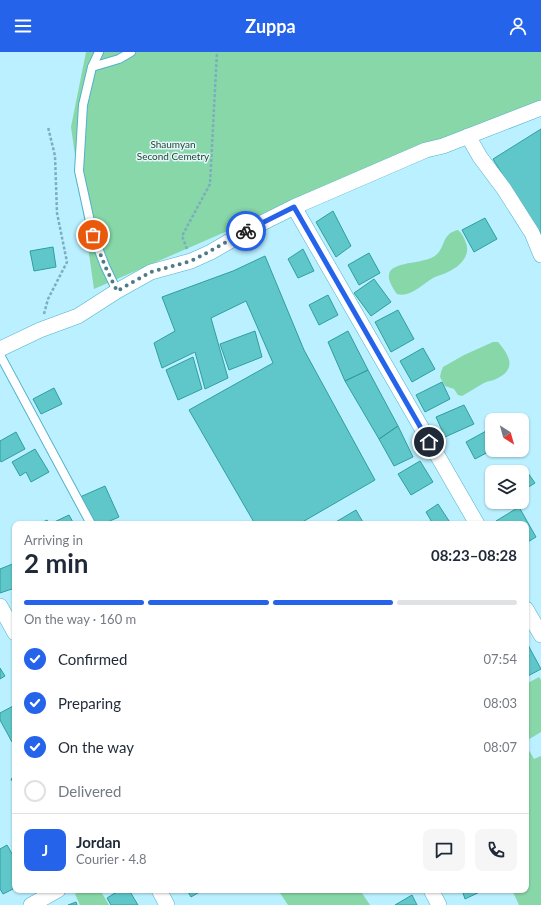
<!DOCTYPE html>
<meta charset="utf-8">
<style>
body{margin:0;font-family:Lato,sans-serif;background:#f6f6f7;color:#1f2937;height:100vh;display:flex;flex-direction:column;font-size:15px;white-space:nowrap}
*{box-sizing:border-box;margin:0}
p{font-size:13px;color:#747a83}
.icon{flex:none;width:22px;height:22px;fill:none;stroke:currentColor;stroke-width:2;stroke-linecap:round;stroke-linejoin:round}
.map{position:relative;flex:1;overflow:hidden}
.details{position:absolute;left:12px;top:469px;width:517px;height:372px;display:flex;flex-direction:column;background:#fff;border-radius:8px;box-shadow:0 1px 3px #0004}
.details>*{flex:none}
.needle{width:26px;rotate:143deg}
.tools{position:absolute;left:485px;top:361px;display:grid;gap:8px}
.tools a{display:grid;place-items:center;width:44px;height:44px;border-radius:8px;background:#fff;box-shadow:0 1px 3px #0004;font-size:20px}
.pin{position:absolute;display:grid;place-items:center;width:34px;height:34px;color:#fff;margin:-17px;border:2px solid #fff;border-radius:50%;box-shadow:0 1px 4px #0007}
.courier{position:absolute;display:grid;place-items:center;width:40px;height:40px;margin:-20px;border:3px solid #2563eb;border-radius:50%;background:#fff;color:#222;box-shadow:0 1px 5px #0007}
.headline em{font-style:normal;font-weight:700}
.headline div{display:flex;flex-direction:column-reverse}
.headline{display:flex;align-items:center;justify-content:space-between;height:68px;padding:0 12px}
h1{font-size:26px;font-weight:700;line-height:30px}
.bar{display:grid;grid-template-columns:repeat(4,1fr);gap:6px 4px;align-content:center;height:48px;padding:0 12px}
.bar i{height:5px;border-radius:3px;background:#e0e1e3}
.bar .on{background:#2563eb}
.bar p{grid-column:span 4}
.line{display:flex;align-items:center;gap:10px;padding:0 12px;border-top:1px solid #e0e1e3}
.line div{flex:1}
.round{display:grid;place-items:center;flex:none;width:42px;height:42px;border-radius:8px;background:#f6f6f7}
ol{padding:0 12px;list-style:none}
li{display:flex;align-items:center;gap:12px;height:44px}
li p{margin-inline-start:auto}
li .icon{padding:4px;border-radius:50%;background:#2563eb;color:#fff;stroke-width:4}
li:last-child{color:#747a83}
li i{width:22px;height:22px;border:2px solid #e0e1e3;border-radius:50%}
header{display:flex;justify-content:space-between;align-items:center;height:52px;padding:0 12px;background:#2563eb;color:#fff;font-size:18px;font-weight:700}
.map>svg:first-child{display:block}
.green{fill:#87d7a8}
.building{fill:#5fc7c9;stroke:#2f9ea0}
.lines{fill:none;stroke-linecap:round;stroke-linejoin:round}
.lane-casing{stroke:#51b1ca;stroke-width:10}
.street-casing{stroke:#51b1ca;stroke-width:16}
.path{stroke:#7daebb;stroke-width:2.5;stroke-dasharray:3 2;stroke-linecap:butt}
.lane{stroke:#fff;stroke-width:8}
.street{stroke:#fff;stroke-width:15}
.done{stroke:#4d7b87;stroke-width:4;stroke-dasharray:0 7.2}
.route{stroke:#2563eb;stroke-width:5}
.labels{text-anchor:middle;stroke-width:3;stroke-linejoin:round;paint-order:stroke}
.park-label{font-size:10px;fill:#1f4731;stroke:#e5f6fb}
</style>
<header><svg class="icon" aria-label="menu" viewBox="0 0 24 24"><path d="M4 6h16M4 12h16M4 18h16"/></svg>Zuppa<svg class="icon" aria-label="person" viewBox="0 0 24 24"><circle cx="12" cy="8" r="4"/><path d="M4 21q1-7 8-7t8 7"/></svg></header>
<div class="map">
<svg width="541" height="853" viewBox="0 0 541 853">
<rect width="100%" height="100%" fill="#baf0ff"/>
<path class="green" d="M 86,0 L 541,0 L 541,59 L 461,94 L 239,174 L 94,237 L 71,75 Z
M 458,178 C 462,181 464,186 466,191 C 471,204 459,215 448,220 C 443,223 438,223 433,226 C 423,232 410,246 397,242 C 369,204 421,216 436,203 C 446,195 441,182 458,178 Z
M 493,290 L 498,290 C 510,304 517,317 496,327 C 492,329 488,329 484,331 C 476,335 470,340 462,344 L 458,343 L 454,337 L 445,334 L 440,325 L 441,320 L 443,315 L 464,303 Z
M 539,625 L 541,628 L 541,680 L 526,689 L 526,632 Z
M 526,693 L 534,707 L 541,704 L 541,853 L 519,853 L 512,838 L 526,838 Z
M 81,838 L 100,838 L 109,853 L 80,853 L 75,842 Z
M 278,838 L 343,838 L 344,840 L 351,838 L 360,838 L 370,853 L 288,853 Z"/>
<path class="building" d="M 541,77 L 541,186 L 493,107 Z
M 333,159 L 351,194 L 336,205 L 316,170 Z
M 485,166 L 497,187 L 474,200 L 462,178 Z
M 53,195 L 56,215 L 34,219 L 30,199 Z
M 303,197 L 314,219 L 298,226 L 288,207 Z
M 369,201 L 380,221 L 359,233 L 348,213 Z
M 265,204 L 304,298 L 375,428 L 299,472 L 255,472 L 189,358 L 273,311 L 246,249 L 211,266 L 228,326 L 205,337 L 195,300 L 162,316 L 154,291 L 175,279 L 162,245 L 233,219 Z
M 374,227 L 391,250 L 371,264 L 354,241 Z
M 328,243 L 338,263 L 319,273 L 309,253 Z
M 398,258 L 414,287 L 391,300 L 375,270 Z
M 255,279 L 262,305 L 229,318 L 220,292 Z
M 348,279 L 368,318 L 345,329 L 328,290 Z
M 423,296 L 435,317 L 412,330 L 400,309 Z
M 193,305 L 202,337 L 178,348 L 166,318 Z
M 368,318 L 398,374 L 379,387 L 345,329 Z
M 442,330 L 450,347 L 425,360 L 416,343 Z
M 54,336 L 62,352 L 41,362 L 33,347 Z
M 464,353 L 474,372 L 445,385 L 436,365 Z
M 398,374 L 413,405 L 394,414 L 379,387 Z
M 488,378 L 492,386 L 492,398 L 475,407 L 466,390 Z
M 16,380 L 25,397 L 1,410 L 0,408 L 0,389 Z
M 35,397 L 49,420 L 31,430 L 26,420 L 20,424 L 12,410 Z
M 420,409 L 433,430 L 411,443 L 398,422 Z
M 523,414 L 535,431 L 522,439 L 522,420 L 513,420 Z
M 105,434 L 119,465 L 103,472 L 92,472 L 80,445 Z
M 438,452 L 451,472 L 433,472 L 426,460 Z
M 519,455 L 536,485 L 526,491 L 526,472 L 498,472 L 496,469 Z
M 356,458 L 364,472 L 335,472 L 334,471 Z
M 69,463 L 74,472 L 50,472 Z
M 47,468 L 49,472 L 39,472 Z
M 15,511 L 15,536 L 0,541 L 0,517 Z
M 528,593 L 541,617 L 526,625 L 526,594 Z
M 0,616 L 5,624 L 0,627 Z
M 15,653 L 15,688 L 12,690 L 0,668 L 0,661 Z
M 15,725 L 15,734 L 11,727 Z
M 7,793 L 15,807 L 15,836 L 3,842 L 0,837 L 0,797 Z
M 120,838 L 129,838 L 138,853 L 111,853 L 107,846 Z
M 187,838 L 203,838 L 191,845 Z
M 462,838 L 484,838 L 465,847 Z
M 412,843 L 417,853 L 395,853 Z
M 76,850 L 77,853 L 68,853 Z"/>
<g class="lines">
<g class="lane-casing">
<path id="lane" d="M 99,0 L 92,15 L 83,53 L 79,119 L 93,183 L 105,214 L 117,239
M 92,15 L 119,7 L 131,0
M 0,303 L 91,472"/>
</g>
<g class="street-casing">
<path id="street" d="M 468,84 L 480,105 L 504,137 L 532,181 L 541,203
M 294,155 L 477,472
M 0,297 L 40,278 L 78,264 L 117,239 L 151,220 L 191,209 L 211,200 L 252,176 L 294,155 L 426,98 L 443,94 L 541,56
M 0,554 L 15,581
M 526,557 L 541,583
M 159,838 L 167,853
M 431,838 L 439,853
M 31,853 L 58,838"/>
</g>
<path class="path" d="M 187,197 L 182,184 L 210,132 L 217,0
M 44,262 L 48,247 L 67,210 L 57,161 L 55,104 L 48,75"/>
<use href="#lane" class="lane"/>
<use href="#street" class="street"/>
</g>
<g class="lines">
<path class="done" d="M 93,183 L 105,214 L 117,239 L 151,220 L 191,209 L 201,204 L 246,179"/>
<path class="route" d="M 246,179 L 294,155 L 429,390"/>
</g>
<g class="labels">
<g class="park-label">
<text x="173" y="96">Shaumyan<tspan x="173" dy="12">Second Cemetry</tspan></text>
</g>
</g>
</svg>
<div class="tools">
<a><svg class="needle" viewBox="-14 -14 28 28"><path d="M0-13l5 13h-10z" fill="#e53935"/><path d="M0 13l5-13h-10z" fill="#747a83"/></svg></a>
<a><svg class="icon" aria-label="layers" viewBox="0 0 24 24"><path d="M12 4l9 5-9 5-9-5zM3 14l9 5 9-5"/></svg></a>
</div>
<div class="pin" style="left:93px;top:183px;background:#ea580c"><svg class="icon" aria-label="bag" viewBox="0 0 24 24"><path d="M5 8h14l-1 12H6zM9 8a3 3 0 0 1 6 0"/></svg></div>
<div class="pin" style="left:429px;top:390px;background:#1f2937"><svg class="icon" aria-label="home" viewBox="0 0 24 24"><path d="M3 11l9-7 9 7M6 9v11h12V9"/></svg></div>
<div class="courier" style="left:246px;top:179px"><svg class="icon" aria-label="bike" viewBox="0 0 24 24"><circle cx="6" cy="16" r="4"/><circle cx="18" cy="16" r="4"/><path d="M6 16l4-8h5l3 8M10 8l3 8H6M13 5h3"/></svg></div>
<section class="details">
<div class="headline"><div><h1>2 min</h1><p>Arriving in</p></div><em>08:23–08:28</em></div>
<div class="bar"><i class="on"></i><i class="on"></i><i class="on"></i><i></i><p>On the way · 160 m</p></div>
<ol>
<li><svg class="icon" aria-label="check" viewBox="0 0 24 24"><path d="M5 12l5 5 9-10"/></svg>Confirmed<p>07:54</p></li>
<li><svg class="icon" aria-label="check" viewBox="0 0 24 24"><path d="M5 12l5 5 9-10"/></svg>Preparing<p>08:03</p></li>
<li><svg class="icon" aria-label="check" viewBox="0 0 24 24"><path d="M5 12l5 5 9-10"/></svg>On the way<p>08:07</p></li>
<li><i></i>Delivered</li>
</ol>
<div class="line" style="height:72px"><b class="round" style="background:#2563eb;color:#fff">J</b><div><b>Jordan</b><p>Courier · 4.8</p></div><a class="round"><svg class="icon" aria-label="chat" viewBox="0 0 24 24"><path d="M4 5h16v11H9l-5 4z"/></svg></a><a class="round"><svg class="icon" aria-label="phone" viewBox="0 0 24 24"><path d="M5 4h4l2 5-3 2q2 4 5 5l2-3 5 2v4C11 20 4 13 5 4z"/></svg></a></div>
</section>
</div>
